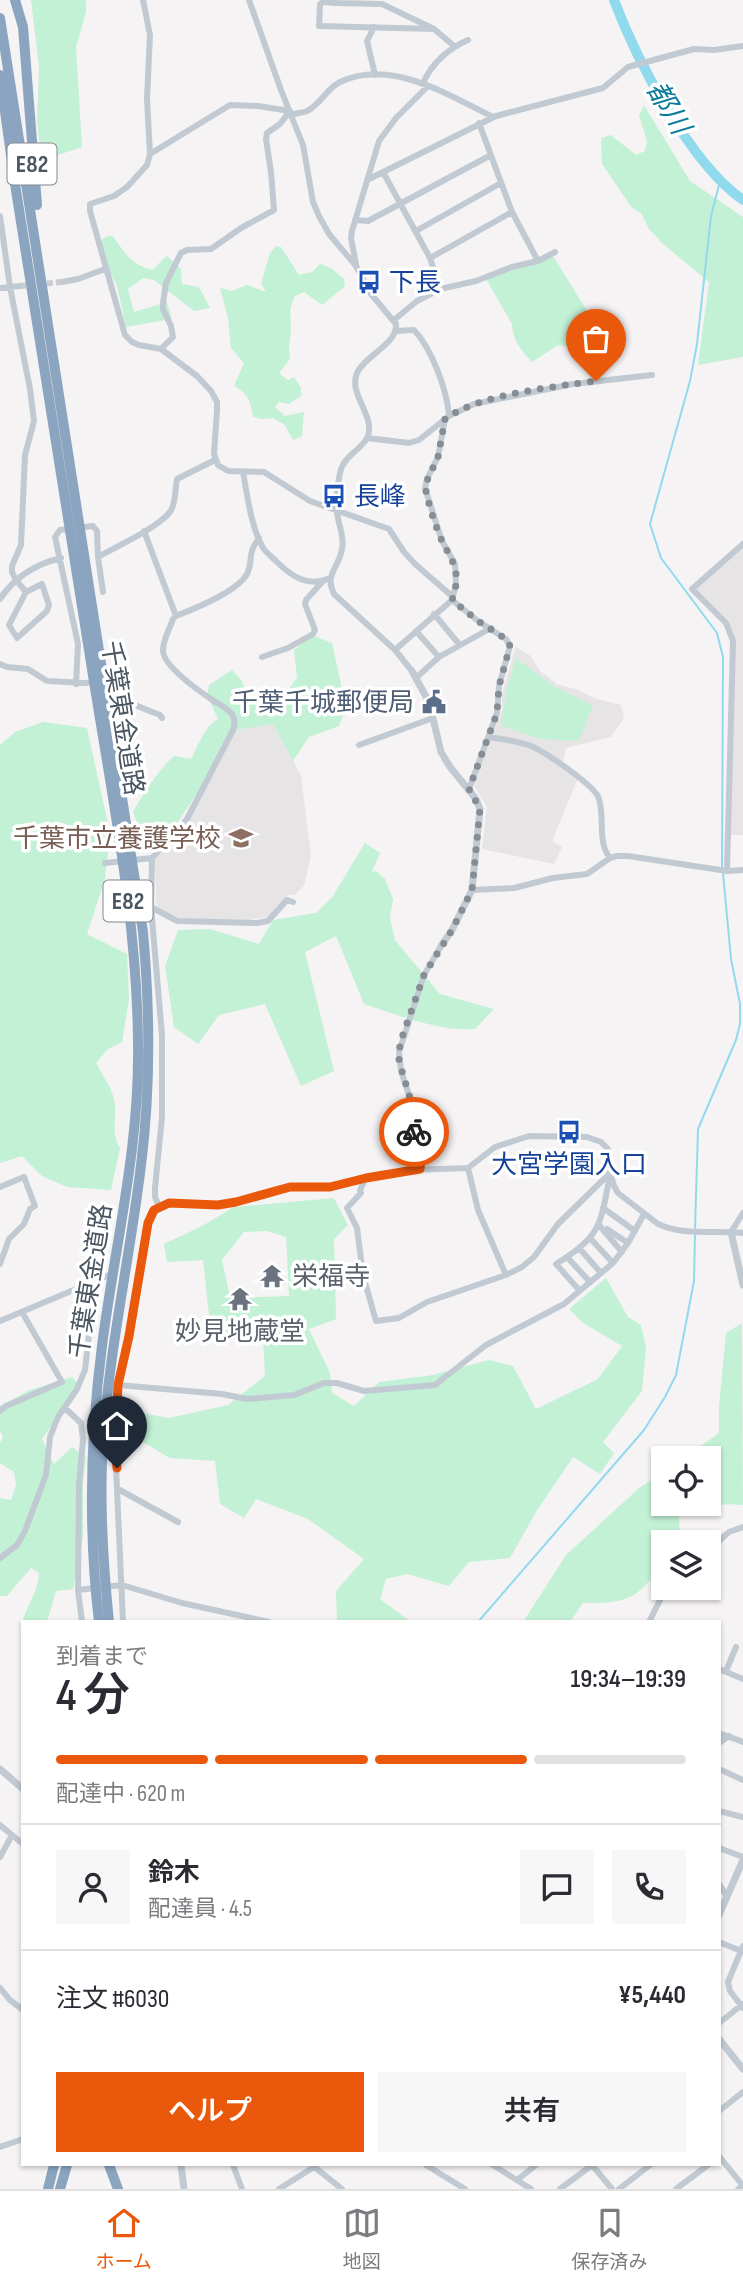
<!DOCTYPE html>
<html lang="ja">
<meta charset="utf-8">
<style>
body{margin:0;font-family:"Sofia Sans Condensed","Noto Sans JP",sans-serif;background:#f7f7f7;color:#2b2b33;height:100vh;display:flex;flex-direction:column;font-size:26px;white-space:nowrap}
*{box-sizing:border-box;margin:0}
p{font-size:23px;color:#7c7c81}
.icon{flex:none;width:38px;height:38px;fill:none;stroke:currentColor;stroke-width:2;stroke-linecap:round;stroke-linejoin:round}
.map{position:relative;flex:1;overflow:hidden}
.panel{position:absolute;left:21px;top:1620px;width:700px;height:546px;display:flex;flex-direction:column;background:#fff;border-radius:0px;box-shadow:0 2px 5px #0004}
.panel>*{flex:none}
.controls{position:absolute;left:651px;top:1446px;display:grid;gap:14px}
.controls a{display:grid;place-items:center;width:70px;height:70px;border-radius:0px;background:#fff;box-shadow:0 2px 5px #0004;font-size:35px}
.pin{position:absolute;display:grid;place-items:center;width:60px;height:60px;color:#fff;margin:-72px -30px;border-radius:50% 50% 50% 0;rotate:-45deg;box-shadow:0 0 7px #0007}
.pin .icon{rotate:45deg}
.courier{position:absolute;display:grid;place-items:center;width:70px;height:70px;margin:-35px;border:5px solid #ea580c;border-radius:50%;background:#fff;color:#222;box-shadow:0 2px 9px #0007}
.head em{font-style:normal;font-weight:600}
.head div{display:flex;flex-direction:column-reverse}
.head{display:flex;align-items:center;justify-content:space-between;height:119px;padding:0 35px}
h1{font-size:46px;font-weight:600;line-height:52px}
.bar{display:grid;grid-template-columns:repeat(4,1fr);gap:10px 7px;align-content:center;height:84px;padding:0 35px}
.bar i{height:9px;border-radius:5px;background:#e1e1e2}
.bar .on{background:#ea580c}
.bar p{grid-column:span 4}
.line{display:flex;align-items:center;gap:18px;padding:0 35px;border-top:2px solid #e1e1e2}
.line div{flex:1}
.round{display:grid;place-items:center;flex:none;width:74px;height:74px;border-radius:0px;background:#f7f7f7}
.button{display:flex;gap:14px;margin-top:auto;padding:14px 35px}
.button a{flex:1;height:80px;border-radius:0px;background:#ea580c;color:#fff;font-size:28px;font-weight:600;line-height:80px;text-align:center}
.button a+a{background:#f7f7f7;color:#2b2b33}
.tab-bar{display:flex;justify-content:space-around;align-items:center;height:98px;border-top:2px solid #e1e1e2;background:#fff;font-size:19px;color:#7c7c81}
.tab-bar a{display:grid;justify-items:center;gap:4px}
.tab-bar .on{color:#ea580c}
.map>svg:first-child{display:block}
.education{fill:#e6e4e5}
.green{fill:#c3f1d5;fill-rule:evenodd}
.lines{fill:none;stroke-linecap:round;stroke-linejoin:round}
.stream{stroke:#90daee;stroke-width:2}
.river{stroke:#90daee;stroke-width:10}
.minor-tunnel{stroke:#caccce;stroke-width:6;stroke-dasharray:6 3;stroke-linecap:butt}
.minor{stroke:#c1cad2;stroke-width:6}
.tertiary{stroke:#c1cad2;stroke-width:7}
.motorway{stroke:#8ba5c1;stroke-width:10}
.done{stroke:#868d94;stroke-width:7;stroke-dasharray:0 12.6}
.route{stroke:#ea580c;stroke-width:9}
.labels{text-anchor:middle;stroke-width:7;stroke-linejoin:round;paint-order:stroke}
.shield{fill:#fff;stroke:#808990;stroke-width:2}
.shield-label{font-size:24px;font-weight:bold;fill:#4a5661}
.transit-label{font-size:26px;fill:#164399;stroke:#fff;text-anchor:start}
.service-label{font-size:26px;fill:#4e5e75;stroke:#fff;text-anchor:end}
.street-label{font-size:26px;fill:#4a5661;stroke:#fff}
.education-label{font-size:26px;fill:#785e54;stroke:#fff;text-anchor:end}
.worship-label{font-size:26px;fill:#5b616d;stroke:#fff;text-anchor:start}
.water-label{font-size:28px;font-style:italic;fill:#0c7c9b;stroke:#fff}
</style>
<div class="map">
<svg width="743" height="2189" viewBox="0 0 743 2189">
<rect width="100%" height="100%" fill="#f5f3f3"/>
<path class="education" d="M 743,546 L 743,835 L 730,835 L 732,630 L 695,591 L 696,587 Z
M 516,647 L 531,656 L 540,671 L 557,684 L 578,690 L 597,699 L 621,705 L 624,718 L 611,737 L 566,748 L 563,763 L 579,776 L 552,841 L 562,847 L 554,864 L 482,849 L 487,807 L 473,784 L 502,710 L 502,693 Z
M 273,723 L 301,776 L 311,856 L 304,886 L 294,895 L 288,895 L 268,917 L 241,921 L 179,918 L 160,910 L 156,904 L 155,859 L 188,819 L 235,729 Z"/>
<path class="green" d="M 31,0 L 86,0 L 86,12 L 76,47 L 82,147 L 58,155 L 43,175 L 37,122 L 39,66 Z
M 644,105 L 690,181 L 743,217 L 743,357 L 698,365 L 709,282 L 662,243 L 649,229 L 641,213 L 632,208 L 602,164 L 601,138 L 611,135 L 636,155 L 645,151 L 647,141 L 639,115 Z
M 107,236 L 113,236 C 124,252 132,266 153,270 L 164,258 L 167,256 L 181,269 L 182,284 L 199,287 L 210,308 L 194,311 L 154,280 L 143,278 L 128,289 L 134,312 L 167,302 L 172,319 L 126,327 L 117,286 L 108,269 L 101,240 Z
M 276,246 L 281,247 L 299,275 L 312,272 L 320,264 L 331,268 L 344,279 L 345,286 L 322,305 L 304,292 L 295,296 C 288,311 291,315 291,330 C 290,340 288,348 290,359 L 279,373 L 288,380 L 294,377 L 301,388 L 301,396 L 289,404 L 279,402 L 275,407 L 285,416 L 304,412 L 302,436 L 293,440 L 285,425 L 273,418 L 263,419 L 253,417 C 251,402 248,393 234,386 L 244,363 L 231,348 L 228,318 L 220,288 L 232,291 L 247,285 L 266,292 L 261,283 L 270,253 Z
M 553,256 L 599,330 C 584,347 581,348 558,345 L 532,362 C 522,352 512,339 512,324 L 486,279 L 511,269 L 535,265 Z
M 312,635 L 332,643 L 346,707 L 339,726 L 309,737 L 293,761 L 273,724 L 229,731 L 198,792 L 173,829 L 145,849 L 133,811 C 146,791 157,771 174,756 L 191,759 C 198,746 204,727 218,719 L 207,695 L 209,685 L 232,670 L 242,681 L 251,703 L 265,697 L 270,687 L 288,691 L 297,677 L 294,650 Z
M 516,658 L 556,688 L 593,705 L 579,741 L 541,739 L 501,726 L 506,692 Z
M 43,722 L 87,728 L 110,833 L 105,879 L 87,934 L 127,954 L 129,999 L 122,1042 L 108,1049 L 96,1063 C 102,1074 114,1091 115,1104 C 116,1121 111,1132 120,1148 L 111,1190 L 67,1187 L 42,1176 L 22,1156 L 0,1163 L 0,745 L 15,732 Z
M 365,843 L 380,853 L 372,872 L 376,871 L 385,879 L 393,899 L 390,918 L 395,940 L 440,994 L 494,1009 L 475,1029 C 440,1032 397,1015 364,1004 L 336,936 L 305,952 L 334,1071 L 301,1086 L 265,1004 L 219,1015 L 198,1044 L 174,1027 L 165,966 L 178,930 L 210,929 L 259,944 L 273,920 L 316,913 L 333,896 Z
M 334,1198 L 348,1225 L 334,1239 L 336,1319 L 309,1329 L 330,1373 L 332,1393 L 354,1406 L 379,1382 L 433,1375 L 489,1360 L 513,1366 L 536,1409 L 598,1379 L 622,1346 L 583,1323 L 569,1309 L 606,1278 L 628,1317 L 641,1325 L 646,1348 L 642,1391 L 603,1442 L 614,1453 L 600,1474 L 573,1457 L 536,1512 L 510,1558 L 469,1562 L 449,1586 L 407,1574 L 386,1579 L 380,1599 L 411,1622 L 337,1622 L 336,1591 L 364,1559 L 308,1519 L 256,1499 L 244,1518 L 220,1504 L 215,1461 L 170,1458 L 131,1435 L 122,1418 L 132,1411 L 169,1418 L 228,1405 L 265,1376 L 263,1337 L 212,1342 L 203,1260 L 167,1262 L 164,1244 L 204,1225 L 234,1207 ZM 267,1231 L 286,1237 L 289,1296 L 230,1298 L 222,1260 L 244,1232 Z
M 742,1323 L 743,1505 L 728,1504 L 679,1512 L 680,1542 L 663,1542 L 663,1570 C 652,1576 647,1585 638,1592 C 623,1604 600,1603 583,1603 L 570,1622 L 523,1622 L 566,1555 L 639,1488 L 663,1472 L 663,1503 L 709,1503 L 709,1458 L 684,1458 L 719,1433 L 719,1407 L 726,1333 Z
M 72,1377 L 80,1386 L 42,1439 L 54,1464 L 72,1447 L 86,1457 L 83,1482 L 83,1536 L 73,1589 L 56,1591 L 47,1622 L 23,1622 L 23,1629 L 21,1627 C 25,1608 39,1591 39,1573 L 31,1568 L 7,1596 L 0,1596 L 0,1498 L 11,1500 L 16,1485 L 14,1472 L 0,1463 L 0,1443 L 3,1437 L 0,1430 L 0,1406 L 30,1390 Z"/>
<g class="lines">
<path class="stream" d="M 720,181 L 711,216 L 697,344 L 690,381 L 650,524 L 661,558 L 717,633 L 723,657 L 722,867
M 695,1228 L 698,1129 L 736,1040 L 740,1024 L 740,1004 L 731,959 L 723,873
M 478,1622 L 644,1430 L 665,1397 L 676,1375 L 694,1281 L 695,1234"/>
<path class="river" d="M 614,0 C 637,61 690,163 743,200"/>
<path class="minor-tunnel" d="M 20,286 L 62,282"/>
<path class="minor" d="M 143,0 L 150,35 L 147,99 L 150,154 L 147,165 L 127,187 L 114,196 L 90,204 L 90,211 L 125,335 L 132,342 L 139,345 L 161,349 L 197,376 L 211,391 L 217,402 L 217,410 L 214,454 L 218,465 L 228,471 L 264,472 L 310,501 L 389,529 L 404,552 L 415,564 L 453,597
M 249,0 L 281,90 L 303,145 L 313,202 L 319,216 L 329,234 L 356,266 L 371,294 L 396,324 C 397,345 365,355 357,373 C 348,394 375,415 368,436 C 363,449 346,454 341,469 C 338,481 336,499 337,512 C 338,524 345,537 342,549 C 339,568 324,574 334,594 L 395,650 L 412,671
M 335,0 L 336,3 L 382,4 L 434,29 L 454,46
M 336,3 L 323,2 L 320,4 L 319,26 L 434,29
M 374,27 L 367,41 L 375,75
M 423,83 C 432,63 449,48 468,40
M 291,115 C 296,113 302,113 307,111 C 320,105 326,89 340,82 C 391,58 448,95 493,117
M 479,123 L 512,212 L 538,261
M 150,154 L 230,105 L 258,106 L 290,111 L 280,124 L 267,133 L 266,139 L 271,172 L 274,210 L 241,228 L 211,249 L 187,250 L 181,253 L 166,283 L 163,303 L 163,309 L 171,326 L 173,337 L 161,349
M 383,172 L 430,258 L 440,289
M 367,180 L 496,116 L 603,88 L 628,67 L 694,49 L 714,50 L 743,46
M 0,216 L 10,287 L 30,389 L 34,421 L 25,455 L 21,545 L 12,566 L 12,572 L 16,580 L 26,592
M 355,220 L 368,221 L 491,155
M 416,231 L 501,183
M 430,258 L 512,212
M 356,264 L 351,238 L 352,231 L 379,141 L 396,118 L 428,86
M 62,282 L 78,279 L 105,269
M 0,288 L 20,286
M 394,320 L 417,301 L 440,289 L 476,281 L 512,267 L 538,261 L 555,252
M 396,331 L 414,330 C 432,349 447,390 449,416
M 367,438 L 409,443 L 419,440 L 449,416 L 474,404 L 573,384 L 652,375
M 243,472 C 247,494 251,526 262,546 C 265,552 272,557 277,562 C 291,576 308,588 330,578
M 144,531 L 176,616
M 98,557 L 103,592
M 42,584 L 49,605 L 47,611 L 17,638 L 9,625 L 26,592 Z
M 0,599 C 14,578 36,564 61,558
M 452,600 L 478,621 L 506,639 L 510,646 L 499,686 L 497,713 L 469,789
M 434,614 L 459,644
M 416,631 L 439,657
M 395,650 L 452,600 L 456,584 L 455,564 L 442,541 L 425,488 L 427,479 L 438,457 L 445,419
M 262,657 L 288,648 L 313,634 L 315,630 L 305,604 L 306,600 L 323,581
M 116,658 C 123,703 117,698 160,715 L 162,718
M 0,664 L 7,667 L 28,669 L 47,681 L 87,683
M 417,677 L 439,657 L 491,628
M 76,684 L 78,644 L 55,537 L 60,530 L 93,526 L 97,531 L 98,557 C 117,546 156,529 170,512 C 176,504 175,489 177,479 L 215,460
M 488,737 C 503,739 517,741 531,746 C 545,752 596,786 599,799 C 605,819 597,842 610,858
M 359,745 L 433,718
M 152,858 L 151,907 L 162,1035 L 162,1117 L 155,1188 L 155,1197 L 159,1206
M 105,863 L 152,858 L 163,846 L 187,819 L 233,730 C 240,712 222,707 211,699 C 199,691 162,665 163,650 C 163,640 170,628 173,619 L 176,616 C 194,609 238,591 247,574 C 254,560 246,555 259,538
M 727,871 L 733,641 L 726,623 L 692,589 L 743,544
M 472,890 L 514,888 L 553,878 L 587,874 L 610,858 L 617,856 L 628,856 L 727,871 L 743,870
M 151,907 L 177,921 L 257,923 L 268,921 L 287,900 L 293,902
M 468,1168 L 478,1210 L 506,1275
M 420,1169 L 422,1144 L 409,1125 L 410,1098 L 401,1071 L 399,1052 L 424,975 L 441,946
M 366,1178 L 360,1190 L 361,1193 L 347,1208 L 357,1228 L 363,1275 L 376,1321 L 399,1318 L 427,1302 L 506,1275 L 522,1267 L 534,1257 L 558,1224 L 610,1173
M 0,1187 L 24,1177 L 35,1206 L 30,1209 L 24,1224 L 9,1239 L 0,1264
M 603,1208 L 635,1231
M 599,1225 L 622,1252
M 607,1229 L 628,1243
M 731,1232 L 743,1213
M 590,1238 L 613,1263
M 580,1249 L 601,1273
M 567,1257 L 590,1282
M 580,1291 L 556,1264 C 602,1236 600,1225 610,1175
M 0,1321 L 114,1273
M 118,1385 L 222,1394 L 247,1399 L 294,1395 L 324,1383 L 337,1383 L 364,1391 L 435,1385 L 486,1345 L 564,1304 L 613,1263 L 628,1243 L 644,1214
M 65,1408 L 81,1423 L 83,1440 L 79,1485 L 78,1590 L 82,1622
M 0,1411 L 6,1406 L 62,1382 L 22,1312
M 118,1489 L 178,1522
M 709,1550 L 729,1532 L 743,1527
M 0,1558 L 17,1545 L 25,1531 L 46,1475 L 50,1437 L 58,1417 L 77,1389 L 85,1370 L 95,1281
M 78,1590 L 122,1585 L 182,1603 L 269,1622
M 123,1622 L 115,1445 L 116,1416 L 118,1385 L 129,1336 L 148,1223 L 154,1210 L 169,1203 L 218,1205 L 236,1202 L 290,1187 L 330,1187 L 410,1170 L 468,1168 L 495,1147 L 529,1136 L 587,1137 L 601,1142 L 608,1149 L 610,1173 L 614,1186 L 618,1193 L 658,1224 C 683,1236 716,1230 743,1233
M 649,1622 L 664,1592 L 669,1587
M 719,1669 L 743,1679
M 726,1671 L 736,1647
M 719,1733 L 743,1742
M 719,1743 L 729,1736
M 719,1769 L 743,1780
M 719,1811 L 743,1817
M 0,1825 L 23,1844
M 719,1848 L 743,1857
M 0,1857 L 12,1835
M 719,1884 L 727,1896
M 719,1942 L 741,1951
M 743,1946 L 728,1982 L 730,1991 L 743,2008
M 0,1988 L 10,2000 L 23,2010
M 719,2023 L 743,2004
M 719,2111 L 743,2092
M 0,2147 L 23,2139
M 719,2156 L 743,2186
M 233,2165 L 242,2189
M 312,2165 L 342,2189
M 426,2165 L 465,2189
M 493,2165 L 531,2189
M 592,2165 L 612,2189
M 517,2180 L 536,2165
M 279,2189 L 314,2167
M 560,2189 L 592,2165
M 619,2189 L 650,2165
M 676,2189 L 708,2165"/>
<path class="tertiary" d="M 412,671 L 429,702 L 441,752 L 450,767 L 476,799 L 480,809 L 472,890 L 452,930 L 441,946
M 731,1232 L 743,1285
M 0,1769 L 23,1789
M 719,1915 L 743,1860
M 719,2039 L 743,2069
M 181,2165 L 184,2189
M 739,2189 L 743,2186"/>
<path class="motorway" d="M 15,0 L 23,27 L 37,205
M 0,18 L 143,932 C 150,1010 151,1087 141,1165 C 130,1258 109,1349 103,1443 C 99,1502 103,1563 109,1622
M 0,75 L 15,184 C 42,352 69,520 95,688 C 114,806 137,923 138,1042 C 140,1147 115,1244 102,1346 C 90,1439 88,1529 99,1622
M 109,2165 L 118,2189
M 48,2189 L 54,2165
M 60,2189 L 67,2165"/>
</g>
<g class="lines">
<path class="done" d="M 414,1132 L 408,1121 L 410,1098 L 399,1061 L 400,1043 L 424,975 L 452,930 L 472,890 L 480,809 L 469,789 L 497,713 L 499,686 L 510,646 L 506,639 L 478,621 L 452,600 C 461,574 455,565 443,543 C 436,529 427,500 425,485 L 438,457 L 445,419 C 480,394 553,387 596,381"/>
<path class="route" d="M 117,1468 L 115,1445 L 118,1385 L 129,1336 L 148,1223 L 154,1210 L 169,1203 L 218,1205 L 236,1202 L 290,1187 L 330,1187 L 366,1178 L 420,1169 L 422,1144 L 414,1132"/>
</g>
<defs>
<g id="bus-bare" transform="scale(1.89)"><path d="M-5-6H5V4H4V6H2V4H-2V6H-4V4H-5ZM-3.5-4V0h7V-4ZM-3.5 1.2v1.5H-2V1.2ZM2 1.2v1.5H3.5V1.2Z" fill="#1a4fb4" stroke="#fff" stroke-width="2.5" paint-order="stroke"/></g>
<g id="civic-bare" transform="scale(1.89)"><path d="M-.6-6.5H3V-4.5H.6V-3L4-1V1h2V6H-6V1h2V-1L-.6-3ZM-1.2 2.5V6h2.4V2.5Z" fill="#5c6f8a" stroke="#fff" stroke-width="2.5" paint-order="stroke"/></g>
<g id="school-bare" transform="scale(1.89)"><path d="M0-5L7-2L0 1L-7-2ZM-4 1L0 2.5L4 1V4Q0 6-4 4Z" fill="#8d6e63" stroke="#fff" stroke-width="2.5" paint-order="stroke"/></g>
<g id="temple-bare" transform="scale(1.89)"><path d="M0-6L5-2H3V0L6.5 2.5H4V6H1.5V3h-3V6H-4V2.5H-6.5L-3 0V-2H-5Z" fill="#6b7280" stroke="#fff" stroke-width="2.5" paint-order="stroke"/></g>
</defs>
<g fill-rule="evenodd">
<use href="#bus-bare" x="369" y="282"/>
<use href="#bus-bare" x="334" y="496"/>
<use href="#civic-bare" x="434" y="702"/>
<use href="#school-bare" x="241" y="838"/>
<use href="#bus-bare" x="569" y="1132"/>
<use href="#temple-bare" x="272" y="1276"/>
<use href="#temple-bare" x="240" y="1299"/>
</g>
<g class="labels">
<g class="shield">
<rect x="7.5" y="143.5" width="49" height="41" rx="5"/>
<rect x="103.5" y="880.5" width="49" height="41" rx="5"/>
</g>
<g class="shield-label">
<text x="32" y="172">E82</text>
<text x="128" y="909">E82</text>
</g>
<g class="transit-label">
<text x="389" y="291">下長</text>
<text x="354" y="505">長峰</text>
<text x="569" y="1173" text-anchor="middle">大宮学園入口</text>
</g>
<g class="service-label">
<text x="414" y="711">千葉千城郵便局</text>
</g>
<g class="street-label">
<text transform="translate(123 718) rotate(81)" y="9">千葉東金道路</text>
<text transform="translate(90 1281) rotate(-81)" y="9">千葉東金道路</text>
</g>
<g class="education-label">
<text x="221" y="847">千葉市立養護学校</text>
</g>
<g class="worship-label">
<text x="292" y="1285">栄福寺</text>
<text x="240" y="1340" text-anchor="middle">妙見地蔵堂</text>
</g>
<g class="water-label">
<text transform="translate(669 107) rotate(59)" y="10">都川</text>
</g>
</g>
</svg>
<div class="controls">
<a><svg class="icon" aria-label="locate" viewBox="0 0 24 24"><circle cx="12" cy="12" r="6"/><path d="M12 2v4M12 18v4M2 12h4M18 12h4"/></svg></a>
<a><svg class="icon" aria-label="layers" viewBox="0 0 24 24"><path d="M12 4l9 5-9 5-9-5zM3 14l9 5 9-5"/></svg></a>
</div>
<div class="pin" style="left:596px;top:381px;background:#ea580c"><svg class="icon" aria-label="bag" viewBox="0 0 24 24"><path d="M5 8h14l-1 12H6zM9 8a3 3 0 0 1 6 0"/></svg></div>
<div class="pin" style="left:117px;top:1468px;background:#1f2937"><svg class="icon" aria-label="home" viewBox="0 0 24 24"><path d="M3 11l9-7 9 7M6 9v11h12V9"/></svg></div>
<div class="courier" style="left:414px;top:1132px"><svg class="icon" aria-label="bike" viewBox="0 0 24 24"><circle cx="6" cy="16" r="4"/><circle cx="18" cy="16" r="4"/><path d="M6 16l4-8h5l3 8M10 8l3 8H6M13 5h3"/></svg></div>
<section class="panel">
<div class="head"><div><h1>4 分</h1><p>到着まで</p></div><em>19:34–19:39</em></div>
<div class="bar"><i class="on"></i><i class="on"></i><i class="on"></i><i></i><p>配達中 · 620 m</p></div>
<div class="line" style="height:126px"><a class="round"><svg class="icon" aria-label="person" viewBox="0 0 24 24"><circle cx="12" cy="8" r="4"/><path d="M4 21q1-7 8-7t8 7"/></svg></a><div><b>鈴木</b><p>配達員 · 4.5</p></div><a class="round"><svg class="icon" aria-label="chat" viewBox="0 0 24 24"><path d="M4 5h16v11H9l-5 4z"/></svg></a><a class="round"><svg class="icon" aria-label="phone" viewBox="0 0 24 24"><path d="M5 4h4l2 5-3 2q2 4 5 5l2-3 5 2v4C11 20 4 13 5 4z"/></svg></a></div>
<div class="line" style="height:91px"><div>注文 #6030</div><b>¥5,440</b></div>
<div class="button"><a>ヘルプ</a><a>共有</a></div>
</section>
</div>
<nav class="tab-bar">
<a class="on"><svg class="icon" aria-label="home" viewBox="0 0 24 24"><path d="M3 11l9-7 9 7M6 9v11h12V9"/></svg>ホーム</a>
<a><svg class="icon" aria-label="map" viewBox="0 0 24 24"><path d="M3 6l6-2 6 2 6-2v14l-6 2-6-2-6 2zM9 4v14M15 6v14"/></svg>地図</a>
<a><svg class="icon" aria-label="saved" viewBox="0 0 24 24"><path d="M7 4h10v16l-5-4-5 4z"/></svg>保存済み</a>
</nav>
